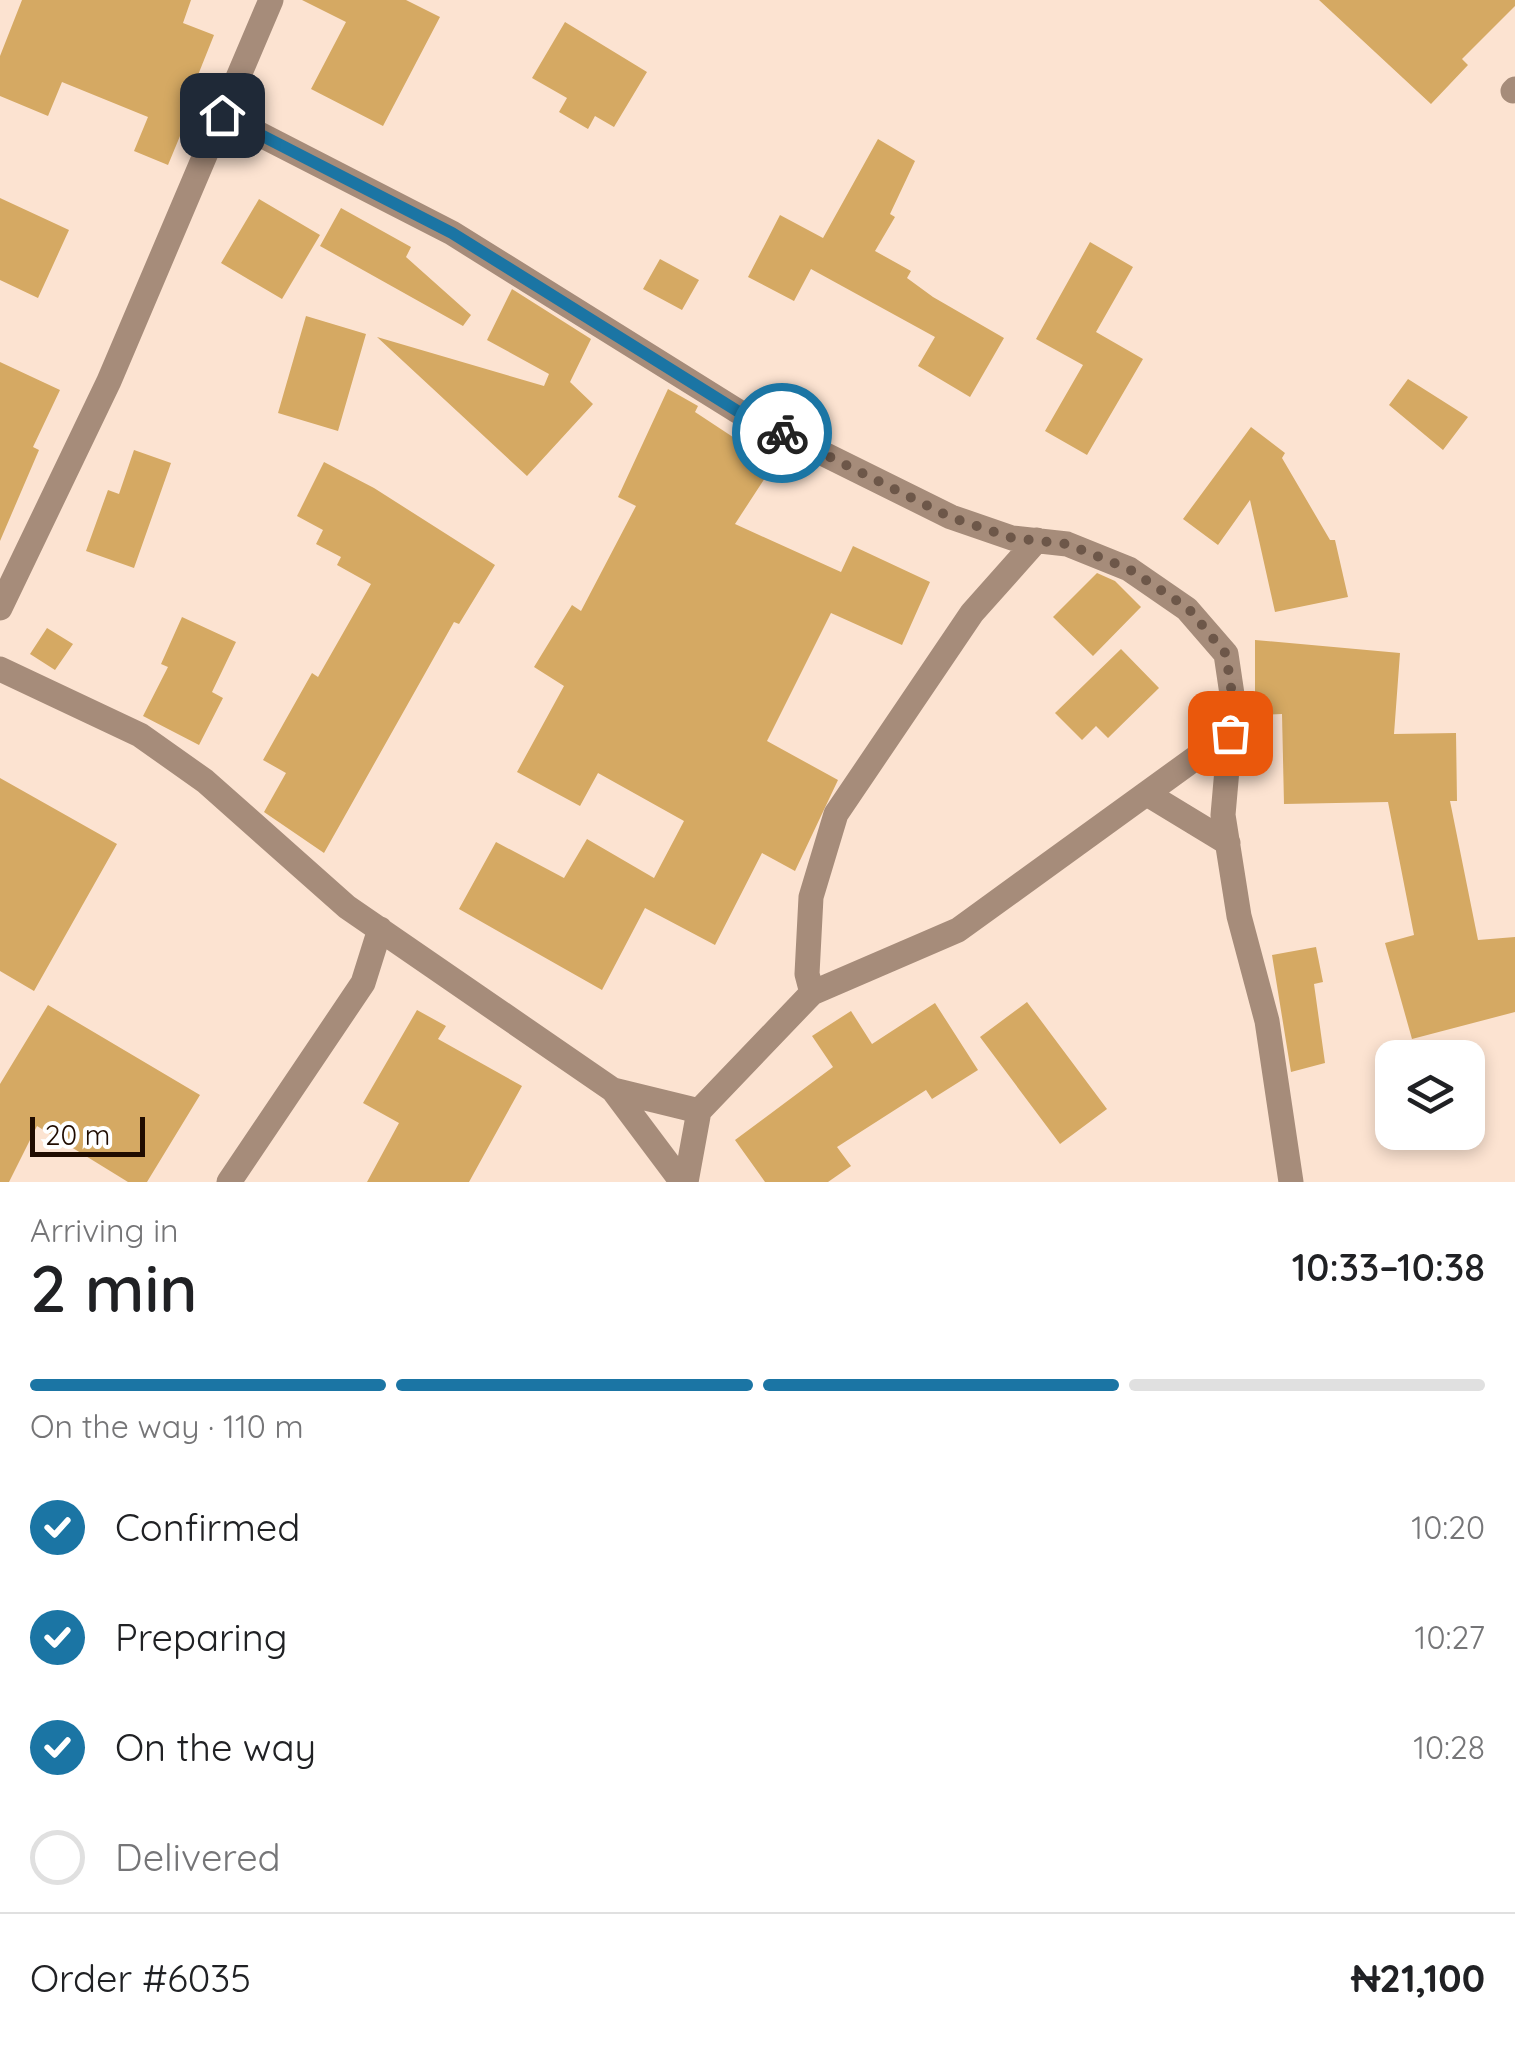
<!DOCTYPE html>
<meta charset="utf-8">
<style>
body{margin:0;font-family:Quicksand,sans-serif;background:#f6f6f6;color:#202124;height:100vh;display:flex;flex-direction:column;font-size:38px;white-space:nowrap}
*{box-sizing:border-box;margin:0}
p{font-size:32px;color:#757577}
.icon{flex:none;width:55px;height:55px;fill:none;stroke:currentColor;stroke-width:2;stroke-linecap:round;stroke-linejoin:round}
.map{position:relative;height:1182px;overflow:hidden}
.drawer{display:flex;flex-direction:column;background:#fff;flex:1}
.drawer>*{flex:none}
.tools{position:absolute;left:1375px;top:1040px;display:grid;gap:20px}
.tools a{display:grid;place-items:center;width:110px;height:110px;border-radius:20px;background:#fff;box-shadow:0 5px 15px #0003;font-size:50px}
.scale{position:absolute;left:30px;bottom:25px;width:115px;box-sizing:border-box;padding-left:10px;border:5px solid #200c00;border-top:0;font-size:28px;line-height:35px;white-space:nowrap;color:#200c00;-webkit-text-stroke:8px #fff;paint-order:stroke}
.pin{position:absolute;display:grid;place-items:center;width:85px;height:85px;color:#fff;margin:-42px;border-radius:20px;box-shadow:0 5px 15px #0006}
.courier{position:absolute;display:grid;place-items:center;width:100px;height:100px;margin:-50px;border:8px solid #1b75a4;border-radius:50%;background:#fff;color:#222;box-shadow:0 2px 12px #0007}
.summary em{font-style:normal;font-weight:600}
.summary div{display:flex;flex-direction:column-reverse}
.summary{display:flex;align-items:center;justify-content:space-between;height:170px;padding:0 30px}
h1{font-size:65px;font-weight:600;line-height:75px}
.bar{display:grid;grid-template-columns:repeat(4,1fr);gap:15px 10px;align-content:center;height:120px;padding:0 30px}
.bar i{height:12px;border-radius:8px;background:#e0e0e0}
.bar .on{background:#1b75a4}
.bar p{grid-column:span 4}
.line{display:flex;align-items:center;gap:25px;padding:0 30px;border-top:2px solid #e0e0e0}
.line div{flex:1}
ol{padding:0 30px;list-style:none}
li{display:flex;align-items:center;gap:30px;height:110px}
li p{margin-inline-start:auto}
li .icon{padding:10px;border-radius:50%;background:#1b75a4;color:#fff;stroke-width:4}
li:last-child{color:#757577}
li i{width:55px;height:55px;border:5px solid #e0e0e0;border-radius:50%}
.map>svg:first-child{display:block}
.building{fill:#d5a963}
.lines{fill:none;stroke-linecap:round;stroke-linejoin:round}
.minor{stroke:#a68c7a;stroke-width:25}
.done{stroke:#6d5749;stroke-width:10;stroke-dasharray:0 18}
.route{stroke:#1b75a4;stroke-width:12}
</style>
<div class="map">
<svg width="1515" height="1182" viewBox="0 0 1515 1182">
<rect width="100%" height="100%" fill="#fce3d1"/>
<path class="building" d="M 22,0 L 191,0 L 183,23 L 214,35 L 186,105 L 192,107 L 168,165 L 134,151 L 148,117 L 62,82 L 48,116 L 0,96 L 0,56 Z
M 302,0 L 406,0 L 440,17 L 383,126 L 311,89 L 346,22 Z
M 1319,0 L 1515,0 L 1515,6 L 1462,59 L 1468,65 L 1431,104 Z
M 565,22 L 647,72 L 614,127 L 595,116 L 588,129 L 559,112 L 567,98 L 532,78 Z
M 878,139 L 915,161 L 890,214 L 895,217 L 875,251 L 911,271 L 907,278 L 933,297 L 1004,338 L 970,397 L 918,366 L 935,337 L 811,269 L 794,301 L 748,277 L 780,215 L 823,238 Z
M 0,198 L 69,230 L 38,298 L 0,280 Z
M 259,199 L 320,235 L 282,299 L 221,263 Z
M 341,208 L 411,247 L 406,257 L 471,315 L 463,326 L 320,246 Z
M 1090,242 L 1133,267 L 1096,332 L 1143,359 L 1087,455 L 1045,431 L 1083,365 L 1036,339 Z
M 660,259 L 699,280 L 682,310 L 643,289 Z
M 512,289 L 591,339 L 570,382 L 593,404 L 527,476 L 377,337 L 544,386 L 549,374 L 487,340 Z
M 306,316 L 366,334 L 338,431 L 278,413 Z
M 0,362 L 60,390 L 33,447 L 39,450 L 0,541 Z
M 1408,379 L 1468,417 L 1443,450 L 1389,405 Z
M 668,389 L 698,406 L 695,412 L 774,464 L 735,524 L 841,572 L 853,546 L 930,582 L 902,645 L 831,613 L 767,741 L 838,780 L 795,871 L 762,853 L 715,945 L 645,908 L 602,990 L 459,909 L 496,842 L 564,878 L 587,839 L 654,878 L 684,821 L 598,773 L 580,806 L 517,772 L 564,686 L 534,667 L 572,605 L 581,611 L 636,506 L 618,497 Z
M 1251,427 L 1285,453 L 1282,458 L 1330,540 L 1335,540 L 1348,597 L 1275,612 L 1250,500 L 1218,545 L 1183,519 Z
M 134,450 L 171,463 L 134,568 L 86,551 L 108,490 L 119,494 Z
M 324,462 L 374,488 L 495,565 L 459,624 L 454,622 L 324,853 L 264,812 L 286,773 L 263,760 L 312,673 L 318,677 L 371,584 L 337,565 L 341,557 L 316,544 L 323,530 L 297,516 Z
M 1097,573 L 1115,581 L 1141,607 L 1093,656 L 1053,617 Z
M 182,617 L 236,642 L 212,692 L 223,698 L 199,745 L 143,716 L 168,667 L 161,664 Z
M 47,628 L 73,644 L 55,670 L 30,654 Z
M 1255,640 L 1400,653 L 1394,734 L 1456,733 L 1457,801 L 1450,801 L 1478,940 L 1515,937 L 1515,1012 L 1412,1039 L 1385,943 L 1414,935 L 1388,802 L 1284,804 L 1282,714 L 1255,715 Z
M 1121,649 L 1159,688 L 1108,738 L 1096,726 L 1082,740 L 1055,713 Z
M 0,778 L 117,844 L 34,991 L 0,971 Z
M 1316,947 L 1323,982 L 1314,984 L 1325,1063 L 1291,1072 L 1272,955 Z
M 1027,1002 L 1107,1109 L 1060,1144 L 980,1037 Z
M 935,1003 L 978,1070 L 932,1099 L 926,1090 L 837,1147 L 851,1166 L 828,1182 L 765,1182 L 735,1140 L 833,1067 L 812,1036 L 851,1011 L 872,1044 Z
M 48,1005 L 200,1095 L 147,1182 L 128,1182 L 37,1126 L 9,1182 L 0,1182 L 0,1084 Z
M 417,1010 L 446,1026 L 438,1039 L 522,1086 L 469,1182 L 367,1182 L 399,1123 L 363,1103 Z"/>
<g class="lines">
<path class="minor" d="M 1513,91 L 1515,89
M 222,115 L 452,233 L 739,412 L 951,517 L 1012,538 L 1067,544 L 1129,569 L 1187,609 L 1226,654 L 1233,701 L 1223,815 L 1239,916 L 1267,1021 L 1291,1182
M 0,608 L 109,381 L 271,0
M 0,669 L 140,735 L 205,781 L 347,907 L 613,1090 L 682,1182
M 1149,795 L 1228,843
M 812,993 L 807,974 L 811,897 L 836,814 L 972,613 L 1037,540
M 613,1090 L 699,1111
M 229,1182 L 363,983 L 380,929
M 686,1182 L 699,1111 L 812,993 L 958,930 L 1230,733"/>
</g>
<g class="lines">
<path class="done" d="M 782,433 L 950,517 L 1012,538 L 1067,544 L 1129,569 L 1188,608 L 1226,654 L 1233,701 L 1230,733"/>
<path class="route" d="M 222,115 L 452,233 L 739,412 L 782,433"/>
</g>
</svg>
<div class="tools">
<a><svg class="icon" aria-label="layers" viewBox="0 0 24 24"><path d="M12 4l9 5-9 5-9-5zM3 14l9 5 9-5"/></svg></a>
</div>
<div class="scale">20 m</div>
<div class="pin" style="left:1230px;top:733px;background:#ea580c"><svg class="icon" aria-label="bag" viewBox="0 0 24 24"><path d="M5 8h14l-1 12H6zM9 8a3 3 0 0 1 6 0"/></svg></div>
<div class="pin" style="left:222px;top:115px;background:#1f2937"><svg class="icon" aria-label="home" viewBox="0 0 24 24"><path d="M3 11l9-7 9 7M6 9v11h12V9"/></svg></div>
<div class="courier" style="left:782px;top:433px"><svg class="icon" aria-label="bike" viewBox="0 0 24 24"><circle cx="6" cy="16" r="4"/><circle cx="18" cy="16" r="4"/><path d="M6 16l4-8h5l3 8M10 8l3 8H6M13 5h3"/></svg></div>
</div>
<section class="drawer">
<div class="summary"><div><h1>2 min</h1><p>Arriving in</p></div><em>10:33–10:38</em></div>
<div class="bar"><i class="on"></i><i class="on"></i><i class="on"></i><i></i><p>On the way · 110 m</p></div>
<ol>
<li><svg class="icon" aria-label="check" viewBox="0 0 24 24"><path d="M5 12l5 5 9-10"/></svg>Confirmed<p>10:20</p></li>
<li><svg class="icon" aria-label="check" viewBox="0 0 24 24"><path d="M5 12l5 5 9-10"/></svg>Preparing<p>10:27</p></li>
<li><svg class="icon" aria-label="check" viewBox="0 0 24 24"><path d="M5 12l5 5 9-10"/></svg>On the way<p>10:28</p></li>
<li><i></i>Delivered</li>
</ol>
<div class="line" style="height:130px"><div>Order #6035</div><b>₦21,100</b></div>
</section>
